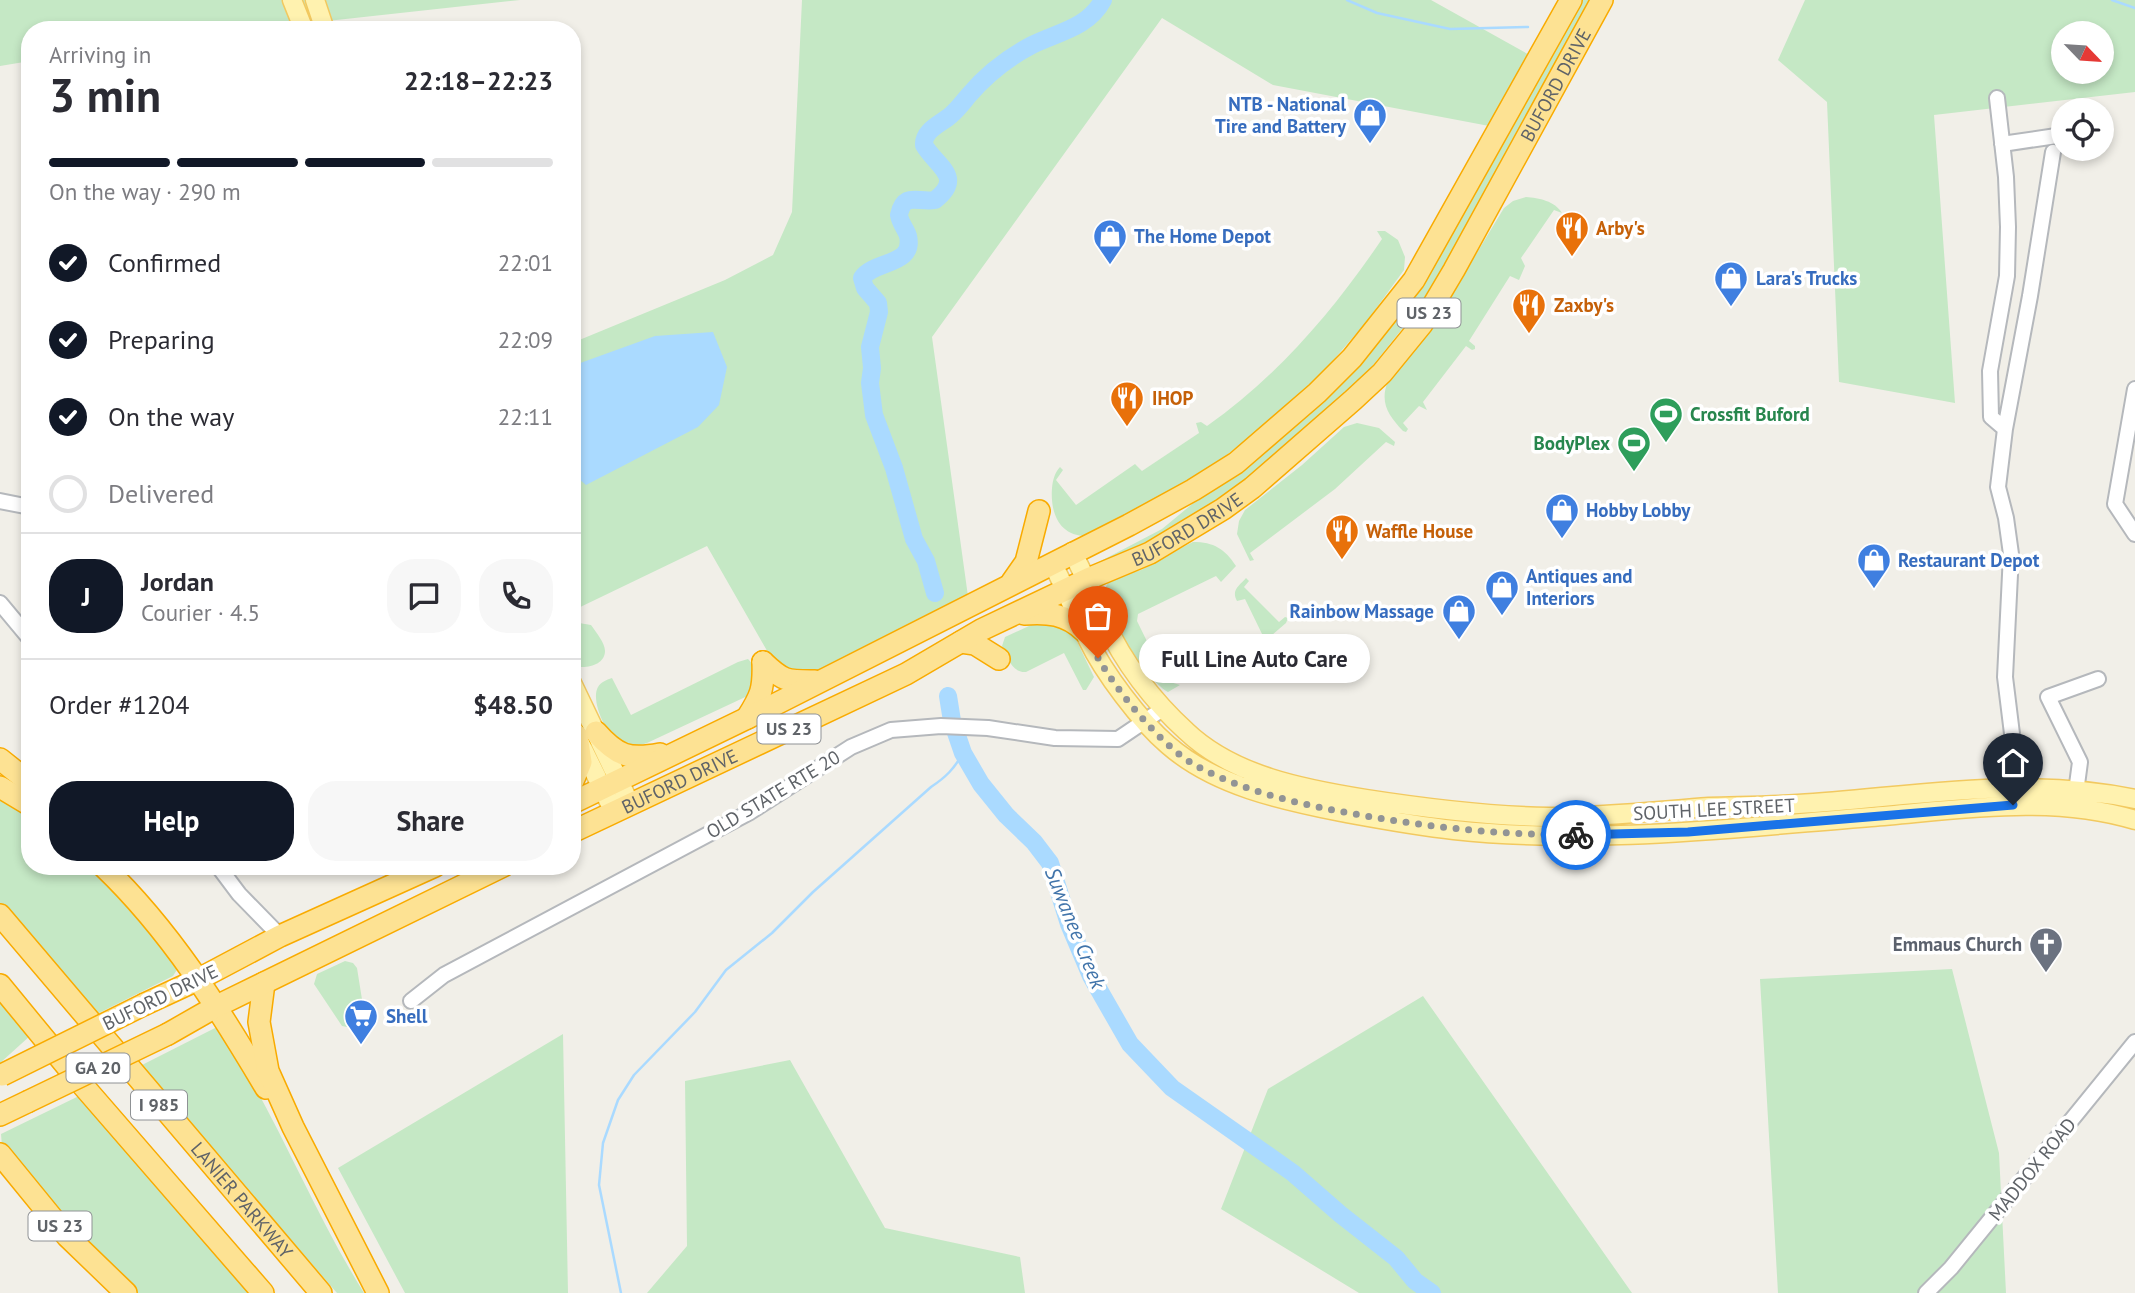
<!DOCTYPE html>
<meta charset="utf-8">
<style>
body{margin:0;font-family:"PT Sans",sans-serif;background:#f7f7f7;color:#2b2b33;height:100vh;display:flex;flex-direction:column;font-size:26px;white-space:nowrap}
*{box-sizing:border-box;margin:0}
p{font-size:23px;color:#7c7c81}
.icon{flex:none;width:38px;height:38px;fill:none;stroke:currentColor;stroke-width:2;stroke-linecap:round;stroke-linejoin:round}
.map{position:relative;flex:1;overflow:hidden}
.drawer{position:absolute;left:21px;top:21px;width:560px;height:854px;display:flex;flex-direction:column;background:#fff;border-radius:28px;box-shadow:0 4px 10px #0003}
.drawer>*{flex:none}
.needle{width:46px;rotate:115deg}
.tools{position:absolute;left:2051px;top:21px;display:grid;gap:14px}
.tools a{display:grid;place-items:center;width:63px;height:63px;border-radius:50%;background:#fff;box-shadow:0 4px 10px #0003;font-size:35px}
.pin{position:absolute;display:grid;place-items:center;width:60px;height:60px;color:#fff;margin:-72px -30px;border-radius:50% 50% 50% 0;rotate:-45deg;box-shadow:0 0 7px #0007}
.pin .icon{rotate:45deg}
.courier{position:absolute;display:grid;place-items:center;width:70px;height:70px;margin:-35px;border:5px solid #1a73e8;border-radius:50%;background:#fff;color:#222;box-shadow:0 2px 9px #0007}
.bubble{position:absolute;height:49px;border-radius:24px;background:#fff;box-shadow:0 4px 10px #0003;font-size:23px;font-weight:600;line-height:49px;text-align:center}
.headline em{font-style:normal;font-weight:600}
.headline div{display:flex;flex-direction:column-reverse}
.headline{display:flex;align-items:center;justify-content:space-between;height:119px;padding:0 28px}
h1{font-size:46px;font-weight:600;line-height:52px}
.bar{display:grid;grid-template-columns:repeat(4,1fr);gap:10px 7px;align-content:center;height:84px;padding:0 28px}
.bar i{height:9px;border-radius:5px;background:#e1e1e2}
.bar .active{background:#111827}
.bar p{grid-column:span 4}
.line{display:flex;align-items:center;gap:18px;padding:0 28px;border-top:2px solid #e1e1e2}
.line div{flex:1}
.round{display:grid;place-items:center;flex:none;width:74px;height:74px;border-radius:28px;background:#f7f7f7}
ol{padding:0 28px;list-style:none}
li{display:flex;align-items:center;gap:21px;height:77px}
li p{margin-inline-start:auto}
li .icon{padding:7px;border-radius:50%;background:#111827;color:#fff;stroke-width:4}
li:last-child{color:#7c7c81}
li i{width:38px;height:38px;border:4px solid #e1e1e2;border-radius:50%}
.button{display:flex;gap:14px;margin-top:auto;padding:14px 28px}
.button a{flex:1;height:80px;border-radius:28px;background:#111827;color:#fff;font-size:28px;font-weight:600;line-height:80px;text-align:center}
.button a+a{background:#f7f7f7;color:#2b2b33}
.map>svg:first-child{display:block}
.green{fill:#c5e8c5;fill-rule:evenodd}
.water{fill:#aadaff}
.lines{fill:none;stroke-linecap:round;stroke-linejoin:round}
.stream{stroke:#aadaff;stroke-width:2.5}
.river{stroke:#aadaff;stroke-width:18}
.minor-casing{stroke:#b5b8bc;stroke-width:18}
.major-casing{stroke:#f2c960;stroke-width:21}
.highway-casing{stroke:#f9ab00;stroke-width:24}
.minor{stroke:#fff;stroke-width:14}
.major{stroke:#fff2af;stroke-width:18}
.highway{stroke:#fde293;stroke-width:21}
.highway-bridge-casing{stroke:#f9ab00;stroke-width:24;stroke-linecap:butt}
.highway-bridge{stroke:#fde293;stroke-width:21}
.done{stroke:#929495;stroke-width:7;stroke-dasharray:0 12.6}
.route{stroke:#1a73e8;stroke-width:9}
.labels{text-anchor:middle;stroke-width:7;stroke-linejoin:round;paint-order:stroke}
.shield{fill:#fff;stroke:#8f9295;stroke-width:2}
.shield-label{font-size:18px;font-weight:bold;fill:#5f6368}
.street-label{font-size:19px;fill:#5f6368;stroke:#fff}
.shop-label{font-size:19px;font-weight:bold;fill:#366cbe;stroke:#fff;text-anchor:start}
.food-label{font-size:19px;font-weight:bold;fill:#c56008;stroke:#fff;text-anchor:start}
.leisure-label{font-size:19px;font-weight:bold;fill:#27864d;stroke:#fff;text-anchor:start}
.worship-label{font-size:19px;font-weight:bold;fill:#5b616d;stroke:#fff;text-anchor:end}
.water-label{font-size:21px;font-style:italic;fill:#4174aa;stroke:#fff}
</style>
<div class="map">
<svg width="2135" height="1293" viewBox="0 0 2135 1293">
<rect width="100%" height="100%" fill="#f1efe8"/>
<path class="green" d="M 0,0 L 520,0 L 245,30 L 30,30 L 30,61 L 0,66 Z
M 802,0 L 1431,0 L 1542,62 L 1577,0 L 1590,0 L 1580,25 L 1426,299 L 1358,384 L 1268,468 L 1168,533 L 1096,566 L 1097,563 L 1162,529 L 1336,385 L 1505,129 L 1273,85 L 1162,18 L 932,337 L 971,618 L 797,703 L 707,546 L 572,611 L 572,343 L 725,280 L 773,255 L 792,212 Z
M 1805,0 L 2135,0 L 2135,92 L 1934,115 L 1955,403 L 1839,382 L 1827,102 L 1778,60 ZM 2063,33 L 2102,33 L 2102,72 L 2063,72 Z
M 1526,197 C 1539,198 1555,201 1562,213 L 1554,210 L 1521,258 L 1525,266 L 1519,280 L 1510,276 L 1469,341 L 1475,346 L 1475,349 L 1472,350 L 1466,346 L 1423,402 L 1427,410 L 1419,406 L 1403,423 L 1408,429 L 1406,432 L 1403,431 C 1389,416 1379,403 1388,381 L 1444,307 L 1504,208 L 1513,201 Z
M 1377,231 L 1385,231 L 1398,240 L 1405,257 L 1404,270 L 1367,321 L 1324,371 L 1279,414 L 1205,472 L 1088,536 C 1060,537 1050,514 1052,488 C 1053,480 1054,474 1060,467 L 1063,470 L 1056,480 L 1076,505 L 1135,464 L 1142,471 L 1199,433 L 1196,423 L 1201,422 L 1207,426 C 1278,376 1334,310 1382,239 Z
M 1357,423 L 1379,428 L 1395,442 L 1394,446 L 1386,442 L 1335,489 L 1250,553 L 1254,560 L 1250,561 L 1237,534 L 1239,521 L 1245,510 L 1302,465 L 1344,427 Z
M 1193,542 C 1214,542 1225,549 1236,566 L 1221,582 L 1216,576 L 1138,614 L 1137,621 L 1164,676 L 1170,682 L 1180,685 L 1168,692 C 1151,684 1104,614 1104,595 C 1104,589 1107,584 1110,580 C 1118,573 1131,574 1141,570 C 1159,562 1175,550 1193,542 Z
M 1246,578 L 1249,581 L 1244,587 L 1279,622 L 1285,617 L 1288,618 L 1286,623 L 1258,647 L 1254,641 L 1263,636 L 1245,599 L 1237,601 C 1231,590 1239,586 1246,578 Z
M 1042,620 L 1071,629 L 1094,677 L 1086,690 L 1083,690 L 1064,653 L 1026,672 C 1012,673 1007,657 1002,646 L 1005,637 Z
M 579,623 L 591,625 C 596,632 605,643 605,651 C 605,666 583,670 572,665 L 572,626 Z
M 748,659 L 757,669 L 756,692 L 647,743 C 638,746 627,748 619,743 C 607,735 590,701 598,687 C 601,682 606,680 612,678 L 631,715 L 738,662 Z
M 0,796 L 30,816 L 30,866 L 90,866 L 172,956 L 178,968 L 173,976 L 95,1015 L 0,904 Z
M 345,961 L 353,963 L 357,968 L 364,1012 L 362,1018 L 347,1027 L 342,1026 L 314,984 L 317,974 Z
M 1952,969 L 1999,1153 L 2006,1293 L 1778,1293 L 1760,979 Z
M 1423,996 L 1632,1293 L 1359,1293 L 1221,1209 L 1268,1089 Z
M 0,999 L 31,1035 L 0,1063 Z
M 215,1028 L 220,1029 C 276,1113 311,1208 364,1293 L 337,1293 L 140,1066 Z
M 563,1034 L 568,1293 L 405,1293 L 338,1168 Z
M 790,1060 L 885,1228 L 1020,1257 L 1025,1293 L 647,1293 L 687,1246 L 685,1081 Z
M 83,1094 L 256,1293 L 137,1293 L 107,1266 L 2,1146 L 1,1134 Z"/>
<path class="water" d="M 713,332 L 727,367 L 719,405 L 698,427 L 586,485 L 572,473 L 572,366 L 655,336 Z"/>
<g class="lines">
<path class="stream" d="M 1347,0 L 1377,13 L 1450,29 L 1528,27
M 2112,0 L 2135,8
M 621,1293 L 599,1185 L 603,1143 L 618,1100 L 634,1075 L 695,1012 L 726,970 L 772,933 L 813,892 L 931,787 C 946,777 954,769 963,753"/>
<path class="river" d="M 935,593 L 926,561 L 914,539 L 894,468 L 874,415 L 870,383 L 872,368 L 870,347 L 879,312 L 878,303 L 865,288 L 862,278 C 874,260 915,266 908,236 C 906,229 900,223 899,215 C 904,191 918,203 935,200 C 965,177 936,166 924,145 C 923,130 941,124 951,115 C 958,109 963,102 969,95 C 986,75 1009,57 1032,45 C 1058,32 1088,28 1103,0
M 948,696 L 952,721 L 963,753 L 981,784 L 1006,815 L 1034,842 L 1050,863 L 1069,924 L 1091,976 L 1130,1044 L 1172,1088 L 1293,1173 L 1340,1214 L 1396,1258 L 1415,1281 L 1432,1293"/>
<g class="minor-casing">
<path id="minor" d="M 1997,98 L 2006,177 L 2008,227 L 2007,276 L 1990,371 L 1991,417 L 2005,429
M 2002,144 L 2063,135
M 2135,389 L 2115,504 L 2135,534
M 0,501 L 30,507
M 0,603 L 30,639
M 2015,786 L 2014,750 L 2005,677 L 2011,554 L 2006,518 L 1998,487 L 2005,429 L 2030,296 L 2053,152
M 2076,792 L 2080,762 L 2048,697 L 2098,679
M 218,866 L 239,894 L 280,936
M 411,1001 L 444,975 L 750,812 L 851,747 L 891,730 L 941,726 L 988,728 L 1055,738 L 1118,739 L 1164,708
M 1926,1293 L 1951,1268 L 2135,1042"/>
</g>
<g class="major-casing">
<path id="major" d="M 292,0 L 304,30
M 315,0 L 325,30
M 1072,552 C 1085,575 1094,598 1105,622 C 1123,662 1153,701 1186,731 C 1233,776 1304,789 1366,799 C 1424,808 1491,816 1549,817 C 1603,817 1656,811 1709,807 C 1739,806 1769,806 1798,804 C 1911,797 2023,775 2135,799
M 1052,563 C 1066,588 1075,614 1088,640 C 1104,673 1140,721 1168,745 C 1215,786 1281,800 1341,812 C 1379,819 1416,826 1454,830 C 1593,845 1733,828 1871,817 C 1957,810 2050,794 2135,820
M 572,683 L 630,804
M 572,727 L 614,812"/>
</g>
<g class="highway-casing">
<g id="highway">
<path d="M 1012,582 L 1026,562 L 1039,511"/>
<path d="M 1024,614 C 1048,612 1066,614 1084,631"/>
<path d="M 961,642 L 975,644 L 999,659"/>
<path d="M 763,662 C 784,682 787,681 815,681"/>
<path d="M 747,718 C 761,696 764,689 763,662"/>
<path d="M 596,732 C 617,756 629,760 660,754"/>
<path d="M 0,759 L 30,783"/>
<path d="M 572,783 L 581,762 L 577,736"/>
<path d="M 0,787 L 30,805"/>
<path d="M 572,803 L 768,708 L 1129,525 L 1193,490 L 1236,463 L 1317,393 L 1352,358 L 1414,280 L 1571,0"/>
<path id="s1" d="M 572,832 L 906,674 L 981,630 L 1088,579 L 1150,553 L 1223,509 L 1252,488 L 1353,400 L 1382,373 L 1422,324 L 1454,270 L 1602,0"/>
<path d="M 103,866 C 171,931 219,1009 266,1088"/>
<path id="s2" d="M 0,915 L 321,1293"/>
<path d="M 264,983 L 259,1022 L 268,1071 L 293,1127 L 378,1293"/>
<path d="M 0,985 L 79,1081 L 263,1293"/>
<path d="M 145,1004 L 199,979 L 280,936 L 435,866"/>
<path d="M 168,1034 L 217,1006 L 503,866"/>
<path d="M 0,1115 L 27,1102"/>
<path d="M 0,1154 L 67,1236 L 126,1293"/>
</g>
</g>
<use href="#minor" class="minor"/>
<use href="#major" class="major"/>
<use href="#highway" class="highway"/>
<g class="highway-bridge-casing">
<path id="highway-bridge" d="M 2,1075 L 145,1004
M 27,1102 L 168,1034"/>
</g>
<use href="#highway-bridge" class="highway-bridge"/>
</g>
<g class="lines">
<path class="done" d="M 1098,658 C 1117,691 1160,744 1193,764 C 1242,791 1295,803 1349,813 C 1425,827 1500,835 1576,835"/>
<path class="route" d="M 1576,835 L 1688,832 L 2013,805"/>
</g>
<defs>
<g id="shop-pin" transform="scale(1.75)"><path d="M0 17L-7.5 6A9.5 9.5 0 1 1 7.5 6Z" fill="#3f7fe0" stroke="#fff"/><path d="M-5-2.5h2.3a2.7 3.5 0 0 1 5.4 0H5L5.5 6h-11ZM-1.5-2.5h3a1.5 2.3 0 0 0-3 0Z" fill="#fff"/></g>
<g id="restaurant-pin" transform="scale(1.75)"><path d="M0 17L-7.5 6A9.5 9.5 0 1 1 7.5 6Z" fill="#e8710a" stroke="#fff"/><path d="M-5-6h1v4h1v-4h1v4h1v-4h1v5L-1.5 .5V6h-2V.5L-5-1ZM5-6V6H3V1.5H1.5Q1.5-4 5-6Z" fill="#fff"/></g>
<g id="stadium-pin" transform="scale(1.75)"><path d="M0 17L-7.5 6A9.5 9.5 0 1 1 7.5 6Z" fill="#2e9e5b" stroke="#fff"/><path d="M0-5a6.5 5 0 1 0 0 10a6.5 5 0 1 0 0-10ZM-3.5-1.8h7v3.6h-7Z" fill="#fff"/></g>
<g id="church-pin" transform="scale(1.75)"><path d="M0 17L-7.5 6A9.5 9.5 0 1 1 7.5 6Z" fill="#6b7280" stroke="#fff"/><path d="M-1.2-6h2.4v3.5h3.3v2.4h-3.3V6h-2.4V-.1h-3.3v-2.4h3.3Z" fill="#fff"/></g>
<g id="supermarket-pin" transform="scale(1.75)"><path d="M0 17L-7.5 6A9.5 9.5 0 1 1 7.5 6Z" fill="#3f7fe0" stroke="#fff"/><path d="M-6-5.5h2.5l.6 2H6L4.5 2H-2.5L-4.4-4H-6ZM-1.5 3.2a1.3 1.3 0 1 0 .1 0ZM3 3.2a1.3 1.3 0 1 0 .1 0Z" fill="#fff"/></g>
</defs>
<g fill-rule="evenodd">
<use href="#shop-pin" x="1370" y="115"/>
<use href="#restaurant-pin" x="1572" y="228"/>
<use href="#shop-pin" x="1110" y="236"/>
<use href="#shop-pin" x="1731" y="278"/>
<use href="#restaurant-pin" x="1529" y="305"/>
<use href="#restaurant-pin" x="1127" y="398"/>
<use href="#stadium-pin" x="1666" y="414"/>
<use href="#stadium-pin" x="1634" y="443"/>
<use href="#shop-pin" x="1562" y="510"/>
<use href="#restaurant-pin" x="1342" y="531"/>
<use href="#shop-pin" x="1874" y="560"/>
<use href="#shop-pin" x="1502" y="587"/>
<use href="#shop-pin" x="1459" y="611"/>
<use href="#church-pin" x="2046" y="944"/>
<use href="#supermarket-pin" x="361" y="1016"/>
</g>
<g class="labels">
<g class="shield">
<rect x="1397.5" y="298.5" width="63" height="29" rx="5"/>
<rect x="757.5" y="714.5" width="63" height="29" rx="5"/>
<rect x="66.5" y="1053.5" width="63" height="29" rx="5"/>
<rect x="131" y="1090.5" width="56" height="29" rx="5"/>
<rect x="28.5" y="1211.5" width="63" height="29" rx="5"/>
</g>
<g class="shield-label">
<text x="1429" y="319">US 23</text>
<text x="789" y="735">US 23</text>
<text x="98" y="1074">GA 20</text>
<text x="159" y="1111">I 985</text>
<text x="60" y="1232">US 23</text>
</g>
<g class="street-label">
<text dy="7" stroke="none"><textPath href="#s1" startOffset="1274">BUFORD DRIVE</textPath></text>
<text dy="7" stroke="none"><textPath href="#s1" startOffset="686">BUFORD DRIVE</textPath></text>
<text dy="7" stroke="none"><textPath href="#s1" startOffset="119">BUFORD DRIVE</textPath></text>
<text transform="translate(773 794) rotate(-31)" y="7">OLD STATE RTE 20</text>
<text transform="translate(1714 809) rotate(-3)" y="7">SOUTH LEE STREET</text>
<text transform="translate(160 997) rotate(-26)" y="7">BUFORD DRIVE</text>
<text transform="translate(2032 1169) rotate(-51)" y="7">MADDOX ROAD</text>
<text dy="7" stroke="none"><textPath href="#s2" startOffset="374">LANIER PARKWAY</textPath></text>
</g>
<g class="shop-label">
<text x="1346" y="111" text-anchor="end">NTB - National<tspan x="1346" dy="22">Tire and Battery</tspan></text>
<text x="1134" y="243">The Home Depot</text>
<text x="1756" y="285">Lara's Trucks</text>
<text x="1586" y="517">Hobby Lobby</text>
<text x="1898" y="567">Restaurant Depot</text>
<text x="1526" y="583">Antiques and<tspan x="1526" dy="22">Interiors</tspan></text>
<text x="1434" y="618" text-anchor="end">Rainbow Massage</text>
<text x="386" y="1023">Shell</text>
</g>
<g class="food-label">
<text x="1596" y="235">Arby's</text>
<text x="1554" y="312">Zaxby's</text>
<text x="1152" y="405">IHOP</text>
<text x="1366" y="538">Waffle House</text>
</g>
<g class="leisure-label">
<text x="1690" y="421">Crossfit Buford</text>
<text x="1610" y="450" text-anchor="end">BodyPlex</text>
</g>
<g class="worship-label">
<text x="2022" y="951">Emmaus Church</text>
</g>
<g class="water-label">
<text transform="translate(1075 928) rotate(68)" y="7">Suwanee Creek</text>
</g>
</g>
</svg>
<div class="tools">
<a><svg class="needle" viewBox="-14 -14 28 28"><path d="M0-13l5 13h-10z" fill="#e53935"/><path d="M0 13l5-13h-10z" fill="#7c7c81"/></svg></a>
<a><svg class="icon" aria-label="locate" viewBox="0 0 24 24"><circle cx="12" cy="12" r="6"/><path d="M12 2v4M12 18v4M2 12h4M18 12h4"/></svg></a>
</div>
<div class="pin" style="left:1098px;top:658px;background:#ea580c"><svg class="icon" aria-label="bag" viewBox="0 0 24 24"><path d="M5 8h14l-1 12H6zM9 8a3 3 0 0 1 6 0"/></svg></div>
<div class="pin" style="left:2013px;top:805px;background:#1f2937"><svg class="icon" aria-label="home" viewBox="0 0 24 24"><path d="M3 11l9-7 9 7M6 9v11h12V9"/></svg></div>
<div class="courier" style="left:1576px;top:835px"><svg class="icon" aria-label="bike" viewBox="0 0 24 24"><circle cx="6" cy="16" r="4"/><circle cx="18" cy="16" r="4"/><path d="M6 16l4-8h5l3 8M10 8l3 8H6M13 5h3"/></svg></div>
<div class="bubble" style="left:1139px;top:634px;width:231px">Full Line Auto Care</div>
<section class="drawer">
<div class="headline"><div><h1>3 min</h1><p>Arriving in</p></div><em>22:18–22:23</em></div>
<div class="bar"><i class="active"></i><i class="active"></i><i class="active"></i><i></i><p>On the way · 290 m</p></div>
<ol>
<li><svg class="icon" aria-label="check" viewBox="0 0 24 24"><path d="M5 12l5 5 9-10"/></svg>Confirmed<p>22:01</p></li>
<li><svg class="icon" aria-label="check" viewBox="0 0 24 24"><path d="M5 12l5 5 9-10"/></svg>Preparing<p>22:09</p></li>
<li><svg class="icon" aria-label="check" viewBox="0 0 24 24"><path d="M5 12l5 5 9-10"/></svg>On the way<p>22:11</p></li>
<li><i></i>Delivered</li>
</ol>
<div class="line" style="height:126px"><b class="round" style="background:#111827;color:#fff">J</b><div><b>Jordan</b><p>Courier · 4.5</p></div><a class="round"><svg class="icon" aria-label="chat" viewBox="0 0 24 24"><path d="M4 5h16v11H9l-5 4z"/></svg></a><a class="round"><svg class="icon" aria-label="phone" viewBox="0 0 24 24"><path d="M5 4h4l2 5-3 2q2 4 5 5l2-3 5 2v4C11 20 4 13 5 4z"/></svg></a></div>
<div class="line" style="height:91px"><div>Order #1204</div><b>$48.50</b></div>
<div class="button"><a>Help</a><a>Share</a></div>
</section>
</div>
